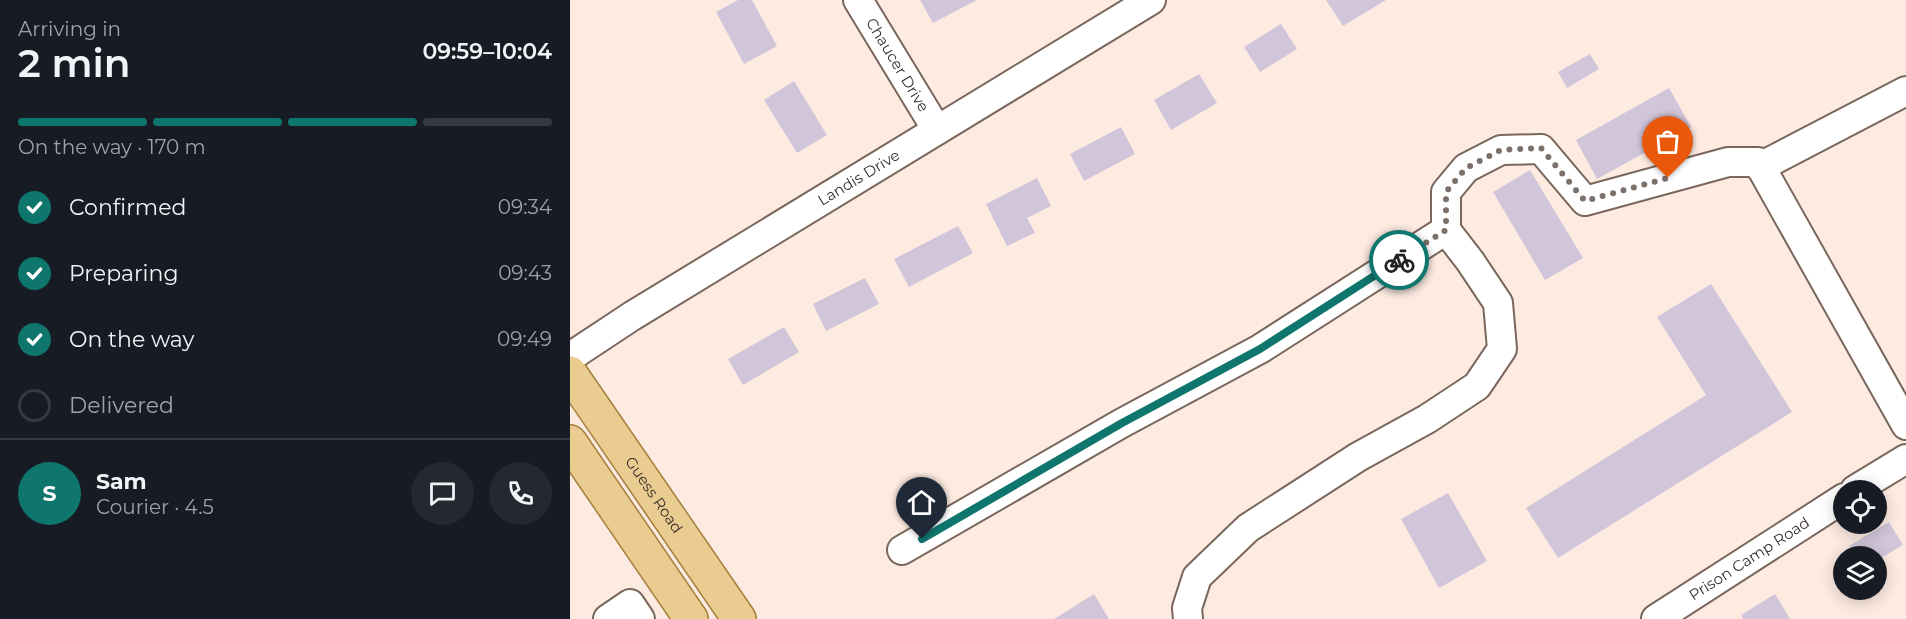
<!DOCTYPE html>
<meta charset="utf-8">
<style>
body{margin:0;font-family:Montserrat,sans-serif;background:#242831;color:#f1f3f6;height:100vh;display:flex;flex-direction:column;font-size:22px;white-space:nowrap}
*{box-sizing:border-box;margin:0}
p{font-size:20px;color:#9ea1a6}
.icon{flex:none;width:33px;height:33px;fill:none;stroke:currentColor;stroke-width:2;stroke-linecap:round;stroke-linejoin:round}
.map{position:relative;flex:1;overflow:hidden}
.details{display:flex;flex-direction:column;background:#171b24;width:570px}
.details>*{flex:none}
.controls{position:absolute;left:1263px;top:480px;display:grid;gap:12px}
.controls a{display:grid;place-items:center;width:54px;height:54px;border-radius:50%;background:#171b24;box-shadow:0 3px 15px #0003;font-size:30px}
.pin{position:absolute;display:grid;place-items:center;width:51px;height:51px;color:#fff;margin:-62px -26px;border-radius:50% 50% 50% 0;rotate:-45deg;box-shadow:0 0 6px #0007}
.pin .icon{rotate:45deg}
.courier{position:absolute;display:grid;place-items:center;width:60px;height:60px;margin:-30px;border:4px solid #0f766e;border-radius:50%;background:#fff;color:#222;box-shadow:0 2px 8px #0007}
.overview em{font-style:normal;font-weight:600}
.overview div{display:flex;flex-direction:column-reverse}
.overview{display:flex;align-items:center;justify-content:space-between;height:102px;padding:0 18px}
h1{font-size:39px;font-weight:600;line-height:45px}
.bar{display:grid;grid-template-columns:repeat(4,1fr);gap:9px 6px;align-content:center;height:72px;padding:0 18px}
.bar i{height:8px;border-radius:4px;background:#363941}
.bar .active{background:#0f766e}
.bar p{grid-column:span 4}
.line{display:flex;align-items:center;gap:15px;padding:0 18px;border-top:2px solid #363941}
.line div{flex:1}
.round{display:grid;place-items:center;flex:none;width:63px;height:63px;border-radius:32px;background:#242831}
ol{padding:0 18px;list-style:none}
li{display:flex;align-items:center;gap:18px;height:66px}
li p{margin-inline-start:auto}
li .icon{padding:6px;border-radius:50%;background:#0f766e;color:#fff;stroke-width:4}
li:last-child{color:#9ea1a6}
li i{width:33px;height:33px;border:3px solid #363941;border-radius:50%}
main{display:flex;flex:1;min-height:0}
.map>svg:first-child{display:block}
.building{fill:#d1c6d9}
.lines{fill:none;stroke-linecap:round;stroke-linejoin:round}
.minor-casing{stroke:#7a675c;stroke-width:32}
.major-casing{stroke:#a47f3c;stroke-width:36}
.minor{stroke:#fff;stroke-width:28}
.major{stroke:#ebcc90;stroke-width:33}
.done{stroke:#7c716a;stroke-width:6;stroke-dasharray:0 10.8}
.route{stroke:#0f766e;stroke-width:8}
.labels{text-anchor:middle;stroke-width:4.5;stroke-linejoin:round;paint-order:stroke}
.street-label{font-size:15px;fill:#372f2a;stroke:#fdebe2}
</style>
<main>
<section class="details">
<div class="overview"><div><h1>2 min</h1><p>Arriving in</p></div><em>09:59–10:04</em></div>
<div class="bar"><i class="active"></i><i class="active"></i><i class="active"></i><i></i><p>On the way · 170 m</p></div>
<ol>
<li><svg class="icon" aria-label="check" viewBox="0 0 24 24"><path d="M5 12l5 5 9-10"/></svg>Confirmed<p>09:34</p></li>
<li><svg class="icon" aria-label="check" viewBox="0 0 24 24"><path d="M5 12l5 5 9-10"/></svg>Preparing<p>09:43</p></li>
<li><svg class="icon" aria-label="check" viewBox="0 0 24 24"><path d="M5 12l5 5 9-10"/></svg>On the way<p>09:49</p></li>
<li><i></i>Delivered</li>
</ol>
<div class="line" style="height:108px"><b class="round" style="background:#0f766e;color:#fff">S</b><div><b>Sam</b><p>Courier · 4.5</p></div><a class="round"><svg class="icon" aria-label="chat" viewBox="0 0 24 24"><path d="M4 5h16v11H9l-5 4z"/></svg></a><a class="round"><svg class="icon" aria-label="phone" viewBox="0 0 24 24"><path d="M5 4h4l2 5-3 2q2 4 5 5l2-3 5 2v4C11 20 4 13 5 4z"/></svg></a></div>
</section>
<div class="map">
<svg width="1336" height="619" viewBox="0 0 1336 619">
<rect width="100%" height="100%" fill="#fdebe2"/>
<path class="building" d="M 168,0 L 182,0 L 207,46 L 174,64 L 146,12 Z
M 350,0 L 407,0 L 363,23 Z
M 756,0 L 816,0 L 773,26 Z
M 711,24 L 727,49 L 690,72 L 674,47 Z
M 1020,54 L 1029,69 L 997,88 L 988,72 Z
M 629,74 L 647,103 L 601,130 L 584,100 Z
M 224,81 L 257,135 L 227,153 L 194,100 Z
M 1099,88 L 1121,127 L 1027,179 L 1006,140 Z
M 551,127 L 565,154 L 514,181 L 500,154 Z
M 960,170 L 1013,258 L 975,280 L 923,192 Z
M 467,178 L 481,206 L 457,218 L 465,233 L 437,246 L 416,204 Z
M 388,226 L 403,253 L 339,287 L 324,259 Z
M 295,278 L 309,304 L 256,331 L 243,304 Z
M 1141,284 L 1222,412 L 988,558 L 956,508 L 1136,395 L 1087,317 Z
M 214,327 L 229,352 L 173,385 L 158,359 Z
M 878,493 L 917,561 L 869,588 L 831,519 Z
M 1319,522 L 1333,545 L 1306,561 L 1306,556 L 1285,556 L 1279,546 Z
M 524,594 L 539,619 L 484,619 Z
M 1205,594 L 1220,619 L 1173,619 L 1171,615 Z"/>
<g class="lines">
<g class="minor-casing">
<g id="minor">
<path id="s1" d="M 288,0 L 367,130"/>
<path d="M 1190,167 L 1336,91"/>
<path id="s2" d="M 0,357 L 62,316 L 581,0"/>
<path d="M 1285,490 L 1336,459"/>
<path d="M 332,550 L 552,423 L 690,349 L 876,230"/>
<path d="M 38,619 L 60,604 L 70,619"/>
<path d="M 618,619 L 617,608 L 627,577 L 678,528 L 788,457 L 857,419 L 907,386 L 932,349 L 928,303 L 900,261 L 876,230 L 876,192 L 896,168 L 931,150 L 971,149 L 1015,201 L 1158,162 L 1188,162 L 1336,425"/>
<path id="s3" d="M 1086,619 L 1274,498"/>
</g>
</g>
<g class="major-casing">
<g id="major">
<path id="s4" d="M 0,373 L 169,619"/>
<path d="M 0,442 L 121,619"/>
</g>
</g>
<use href="#minor" class="minor"/>
<use href="#major" class="major"/>
</g>
<g class="lines">
<path class="done" d="M 829,260 L 876,230 L 876,192 L 896,168 L 931,150 L 971,148 L 1015,201 L 1098,178"/>
<path class="route" d="M 352,539 L 552,423 L 690,349 L 829,260"/>
</g>
<g class="labels">
<g class="street-label">
<text dy="5" stroke="none"><textPath href="#s1" startOffset="76">Chaucer Drive</textPath></text>
<text dy="5" stroke="none"><textPath href="#s2" startOffset="340">Landis Drive</textPath></text>
<text dy="5" stroke="none"><textPath href="#s4" startOffset="148">Guess Road</textPath></text>
<text dy="5" stroke="none"><textPath href="#s3" startOffset="111">Prison Camp Road</textPath></text>
</g>
</g>
</svg>
<div class="controls">
<a><svg class="icon" aria-label="locate" viewBox="0 0 24 24"><circle cx="12" cy="12" r="6"/><path d="M12 2v4M12 18v4M2 12h4M18 12h4"/></svg></a>
<a><svg class="icon" aria-label="layers" viewBox="0 0 24 24"><path d="M12 4l9 5-9 5-9-5zM3 14l9 5 9-5"/></svg></a>
</div>
<div class="pin" style="left:1098px;top:178px;background:#ea580c"><svg class="icon" aria-label="bag" viewBox="0 0 24 24"><path d="M5 8h14l-1 12H6zM9 8a3 3 0 0 1 6 0"/></svg></div>
<div class="pin" style="left:352px;top:539px;background:#1f2937"><svg class="icon" aria-label="home" viewBox="0 0 24 24"><path d="M3 11l9-7 9 7M6 9v11h12V9"/></svg></div>
<div class="courier" style="left:829px;top:260px"><svg class="icon" aria-label="bike" viewBox="0 0 24 24"><circle cx="6" cy="16" r="4"/><circle cx="18" cy="16" r="4"/><path d="M6 16l4-8h5l3 8M10 8l3 8H6M13 5h3"/></svg></div>
</div>
</main>
